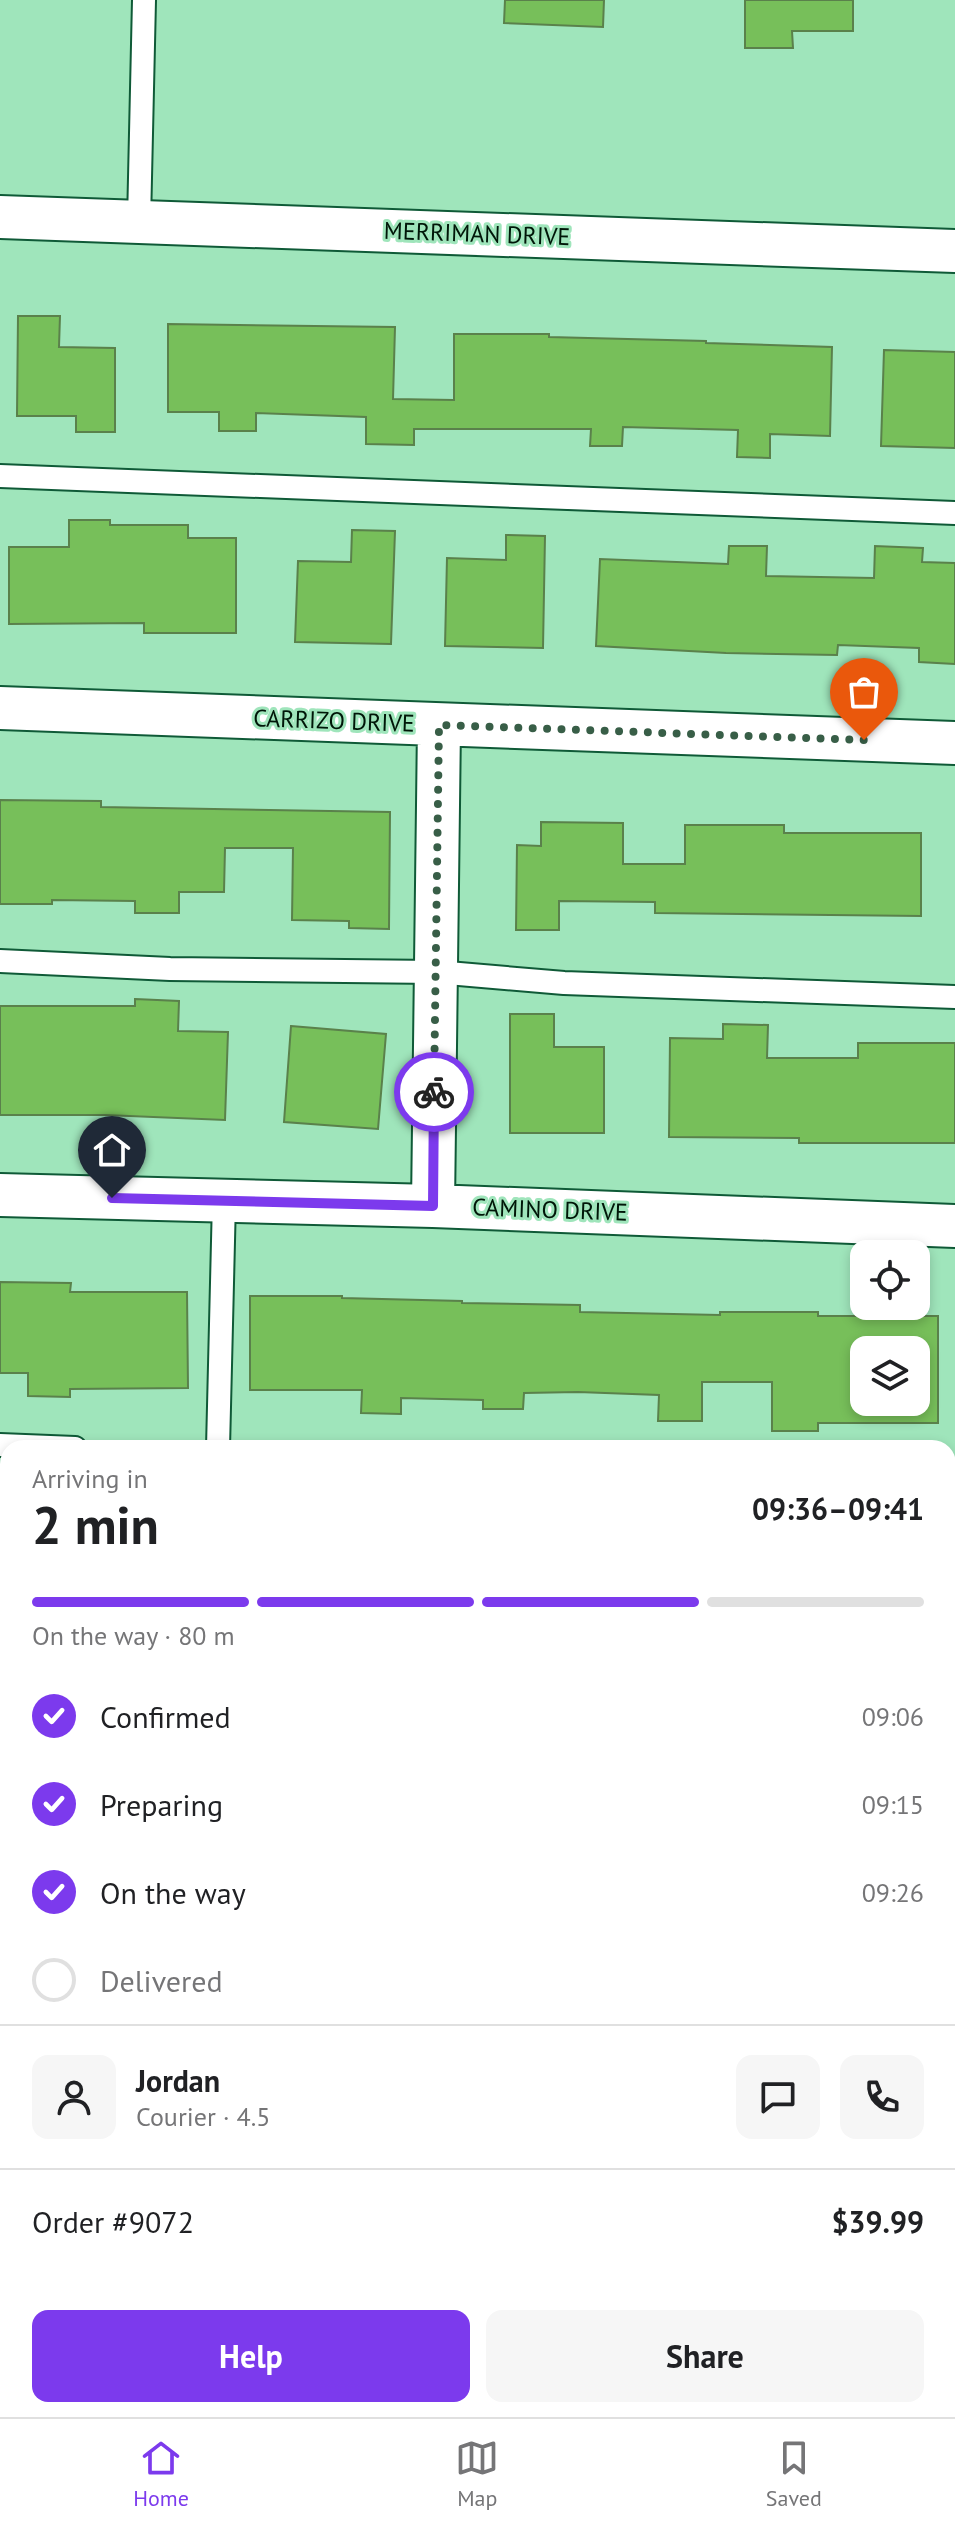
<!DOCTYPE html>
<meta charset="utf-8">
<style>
body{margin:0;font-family:"PT Sans",sans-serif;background:#f6f6f6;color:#202124;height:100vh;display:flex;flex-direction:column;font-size:30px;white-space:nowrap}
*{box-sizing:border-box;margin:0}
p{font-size:26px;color:#757577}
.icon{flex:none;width:44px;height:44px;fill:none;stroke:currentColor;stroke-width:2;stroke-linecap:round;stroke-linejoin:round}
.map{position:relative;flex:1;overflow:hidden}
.drawer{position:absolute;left:0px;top:1440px;width:956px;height:978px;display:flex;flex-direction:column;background:#fff;border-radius:24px 24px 0 0;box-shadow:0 4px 12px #0003}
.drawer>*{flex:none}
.buttons{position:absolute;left:850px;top:1240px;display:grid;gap:16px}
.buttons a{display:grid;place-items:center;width:80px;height:80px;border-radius:16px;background:#fff;box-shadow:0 4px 12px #0003;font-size:40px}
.pin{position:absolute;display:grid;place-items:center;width:68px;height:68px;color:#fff;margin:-82px -34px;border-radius:50% 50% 50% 0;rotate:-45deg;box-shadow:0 0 8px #0007}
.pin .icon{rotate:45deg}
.courier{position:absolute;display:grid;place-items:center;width:80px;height:80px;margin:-40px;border:6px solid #7c3aed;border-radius:50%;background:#fff;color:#222;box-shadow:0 2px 10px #0007}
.overview em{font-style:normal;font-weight:800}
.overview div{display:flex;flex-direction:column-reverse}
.overview{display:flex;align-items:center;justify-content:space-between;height:136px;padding:0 32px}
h1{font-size:52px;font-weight:800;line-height:60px}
.bar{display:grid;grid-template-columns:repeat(4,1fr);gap:12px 8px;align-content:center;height:96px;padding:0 32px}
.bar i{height:10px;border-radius:6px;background:#e0e0e0}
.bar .active{background:#7c3aed}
.bar p{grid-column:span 4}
.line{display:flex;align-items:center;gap:20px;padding:0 32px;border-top:2px solid #e0e0e0}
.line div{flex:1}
.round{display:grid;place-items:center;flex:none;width:84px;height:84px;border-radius:16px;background:#f6f6f6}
ol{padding:0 32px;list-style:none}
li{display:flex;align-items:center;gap:24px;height:88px}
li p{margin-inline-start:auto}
li .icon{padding:8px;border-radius:50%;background:#7c3aed;color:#fff;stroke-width:4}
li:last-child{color:#757577}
li i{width:44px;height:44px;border:4px solid #e0e0e0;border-radius:50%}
.button{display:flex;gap:16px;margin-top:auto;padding:16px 32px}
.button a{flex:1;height:92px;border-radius:16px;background:#7c3aed;color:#fff;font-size:32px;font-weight:800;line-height:92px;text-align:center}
.button a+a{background:#f6f6f6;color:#202124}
.menu{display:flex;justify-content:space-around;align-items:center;height:112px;border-top:2px solid #e0e0e0;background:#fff;font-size:22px;color:#757577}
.menu a{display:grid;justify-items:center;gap:4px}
.menu .active{color:#7c3aed}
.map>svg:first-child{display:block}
.building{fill:#77bf5a;stroke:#5a814b;stroke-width:2;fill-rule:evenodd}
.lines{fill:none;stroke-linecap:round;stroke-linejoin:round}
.lane-casing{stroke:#0f5a37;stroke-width:26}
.street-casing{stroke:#0f5a37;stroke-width:46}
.secondary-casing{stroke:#0f5a37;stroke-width:48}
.lane{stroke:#fff;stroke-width:22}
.street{stroke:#fff;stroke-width:42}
.secondary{stroke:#fff;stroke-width:44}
.done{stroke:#385e47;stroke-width:8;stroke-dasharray:0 14.4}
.route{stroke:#7c3aed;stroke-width:10}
.labels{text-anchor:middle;stroke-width:6;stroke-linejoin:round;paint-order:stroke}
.street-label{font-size:24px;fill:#001608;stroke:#9fe5bb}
</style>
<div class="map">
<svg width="955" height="2417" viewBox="0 0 955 2417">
<rect width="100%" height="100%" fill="#9fe5bb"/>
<path class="building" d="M 505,0 L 604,0 L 603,27 L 504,23 Z
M 745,0 L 853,0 L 853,31 L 792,31 L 793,48 L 745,48 Z
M 18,316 L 60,316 L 59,347 L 115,348 L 115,432 L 76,432 L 76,416 L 17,416 Z
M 168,324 L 395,327 L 393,399 L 454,400 L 454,334 L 549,334 L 549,337 L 706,341 L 706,343 L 832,347 L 830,436 L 770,434 L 770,458 L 737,457 L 738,430 L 623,427 L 622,446 L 590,446 L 591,429 L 414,429 L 414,445 L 366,444 L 366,417 L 256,413 L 256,431 L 219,431 L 219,412 L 168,412 Z
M 884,350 L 955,352 L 955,448 L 881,446 Z
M 69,520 L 110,520 L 110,525 L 188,525 L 188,538 L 236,538 L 236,633 L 144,633 L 144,623 L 9,624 L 9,547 L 69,547 Z
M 352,530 L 395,531 L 391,644 L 295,642 L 298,561 L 351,562 Z
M 506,535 L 545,536 L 543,648 L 445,646 L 447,558 L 506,560 Z
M 729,546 L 767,546 L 766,576 L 874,578 L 875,546 L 923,548 L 922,562 L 955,563 L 955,664 L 919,662 L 919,648 L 838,645 L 837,655 L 726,653 L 596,646 L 600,559 L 728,564 Z
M 0,800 L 101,801 L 101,807 L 390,812 L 389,929 L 349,928 L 349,921 L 292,920 L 293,848 L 225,848 L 224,892 L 179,892 L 179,913 L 135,913 L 135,901 L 52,900 L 52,904 L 0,904 Z
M 541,822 L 623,823 L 623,864 L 685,864 L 685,825 L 784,825 L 784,833 L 921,833 L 921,916 L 655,913 L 655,902 L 559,901 L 559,930 L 516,930 L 517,845 L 541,846 Z
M 135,999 L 179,1001 L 178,1031 L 228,1032 L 225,1120 L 105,1115 L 0,1115 L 0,1006 L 135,1006 Z
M 510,1014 L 554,1014 L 554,1047 L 604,1047 L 604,1133 L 510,1133 Z
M 723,1024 L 768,1025 L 767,1058 L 858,1058 L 858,1043 L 955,1043 L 955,1143 L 799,1143 L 799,1138 L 669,1137 L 670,1038 L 723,1039 Z
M 291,1026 L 386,1034 L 378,1129 L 284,1122 Z
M 0,1282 L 71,1283 L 70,1292 L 187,1292 L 188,1388 L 70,1389 L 70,1397 L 28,1396 L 28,1373 L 0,1373 Z
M 250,1296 L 342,1296 L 342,1298 L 462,1301 L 462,1303 L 580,1305 L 580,1312 L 720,1315 L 720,1312 L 818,1312 L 818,1316 L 938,1316 L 938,1423 L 818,1423 L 818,1431 L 772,1431 L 772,1382 L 702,1382 L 702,1421 L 658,1421 L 659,1395 L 578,1392 L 524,1393 L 523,1409 L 483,1409 L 483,1400 L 401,1398 L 401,1414 L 361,1413 L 362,1390 L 250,1390 ZM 864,1350 L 916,1350 L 916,1402 L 864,1402 Z"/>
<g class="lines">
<g class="lane-casing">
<path id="lane" d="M 139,222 L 144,0
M 0,476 L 955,513
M 0,961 L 170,969 L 436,972 L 564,983 L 955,997
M 0,1445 L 75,1448
M 218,1448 L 224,1200
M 948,1479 L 955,1480
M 948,1966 L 955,1966
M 0,2173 L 8,2180
M 152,2410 L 155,2417
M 690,2417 L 691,2410"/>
</g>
<g class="street-casing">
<path id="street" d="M 0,217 L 955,251
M 0,708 L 955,743
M 0,1195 L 433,1206 L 955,1226
M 433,1206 L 439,725
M 0,1700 L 8,1698
M 948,1714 L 955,1714
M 948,2227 L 955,2216
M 934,2417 L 934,2410"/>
</g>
<g class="secondary-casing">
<path id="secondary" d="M 0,1893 L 8,1899
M 382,2410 L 384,2417"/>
</g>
<use href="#lane" class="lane"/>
<use href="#street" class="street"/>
<use href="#secondary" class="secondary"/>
</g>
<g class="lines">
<path class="done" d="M 434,1092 L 439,725 L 864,740"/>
<path class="route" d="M 112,1198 L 433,1206 L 434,1092"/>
</g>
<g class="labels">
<g class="street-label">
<text transform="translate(477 234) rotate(2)" y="8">MERRIMAN DRIVE</text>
<text transform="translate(334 721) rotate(2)" y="8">CARRIZO DRIVE</text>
<text transform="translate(550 1210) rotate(2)" y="8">CAMINO DRIVE</text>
</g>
</g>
</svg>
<div class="buttons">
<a><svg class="icon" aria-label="locate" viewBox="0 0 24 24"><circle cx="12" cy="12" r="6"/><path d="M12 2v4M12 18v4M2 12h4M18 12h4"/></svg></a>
<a><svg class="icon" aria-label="layers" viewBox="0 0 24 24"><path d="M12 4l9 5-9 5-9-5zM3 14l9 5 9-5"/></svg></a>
</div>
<div class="pin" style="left:864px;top:740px;background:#ea580c"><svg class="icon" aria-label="bag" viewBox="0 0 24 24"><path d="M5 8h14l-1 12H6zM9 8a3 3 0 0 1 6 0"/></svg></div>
<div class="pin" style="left:112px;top:1198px;background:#1f2937"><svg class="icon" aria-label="home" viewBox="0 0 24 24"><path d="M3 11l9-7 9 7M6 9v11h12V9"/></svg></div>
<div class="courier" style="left:434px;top:1092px"><svg class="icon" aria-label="bike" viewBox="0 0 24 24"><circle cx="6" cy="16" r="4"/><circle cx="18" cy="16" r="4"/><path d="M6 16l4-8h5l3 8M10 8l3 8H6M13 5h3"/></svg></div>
<section class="drawer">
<div class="overview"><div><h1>2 min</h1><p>Arriving in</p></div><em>09:36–09:41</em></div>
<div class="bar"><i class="active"></i><i class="active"></i><i class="active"></i><i></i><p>On the way · 80 m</p></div>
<ol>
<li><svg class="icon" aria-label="check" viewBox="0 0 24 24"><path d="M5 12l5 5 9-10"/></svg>Confirmed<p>09:06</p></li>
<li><svg class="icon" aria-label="check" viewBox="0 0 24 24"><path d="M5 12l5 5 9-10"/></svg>Preparing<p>09:15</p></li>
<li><svg class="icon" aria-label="check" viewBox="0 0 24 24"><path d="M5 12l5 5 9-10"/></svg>On the way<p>09:26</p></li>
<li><i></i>Delivered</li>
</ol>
<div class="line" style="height:144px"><a class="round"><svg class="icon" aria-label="person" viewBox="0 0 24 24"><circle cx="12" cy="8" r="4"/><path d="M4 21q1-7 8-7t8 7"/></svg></a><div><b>Jordan</b><p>Courier · 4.5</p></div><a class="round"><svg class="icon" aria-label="chat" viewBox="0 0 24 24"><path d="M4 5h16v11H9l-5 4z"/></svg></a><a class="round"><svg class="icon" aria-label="phone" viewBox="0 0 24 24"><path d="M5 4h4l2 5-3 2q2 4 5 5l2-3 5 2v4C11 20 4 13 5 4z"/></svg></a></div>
<div class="line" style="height:104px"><div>Order #9072</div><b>$39.99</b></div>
<div class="button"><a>Help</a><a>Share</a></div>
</section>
</div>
<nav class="menu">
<a class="active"><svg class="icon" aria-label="home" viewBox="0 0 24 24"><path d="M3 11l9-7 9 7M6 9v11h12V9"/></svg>Home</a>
<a><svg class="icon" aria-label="map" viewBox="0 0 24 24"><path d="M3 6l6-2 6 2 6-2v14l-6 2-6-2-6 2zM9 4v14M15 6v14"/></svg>Map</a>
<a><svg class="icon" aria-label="saved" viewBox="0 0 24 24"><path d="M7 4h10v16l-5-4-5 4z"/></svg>Saved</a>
</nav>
